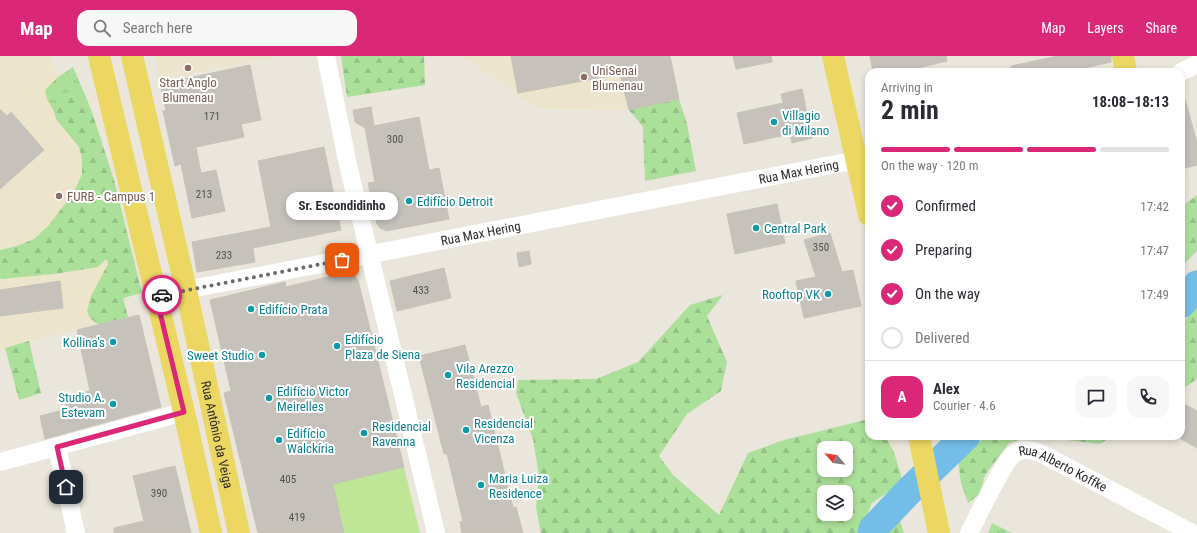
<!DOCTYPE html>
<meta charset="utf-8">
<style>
body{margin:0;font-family:"Roboto Condensed",sans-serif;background:#f7f7f7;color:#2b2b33;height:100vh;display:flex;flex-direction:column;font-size:15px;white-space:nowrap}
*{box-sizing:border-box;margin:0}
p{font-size:13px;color:#7c7c81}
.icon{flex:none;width:22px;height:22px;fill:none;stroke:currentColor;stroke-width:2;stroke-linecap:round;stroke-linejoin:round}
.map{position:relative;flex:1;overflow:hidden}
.drawer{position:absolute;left:865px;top:12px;width:320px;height:372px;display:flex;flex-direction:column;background:#fff;border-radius:12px;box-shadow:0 2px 6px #0003}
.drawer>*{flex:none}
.needle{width:26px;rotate:298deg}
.buttons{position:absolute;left:817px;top:385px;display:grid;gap:8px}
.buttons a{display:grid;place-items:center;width:36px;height:36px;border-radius:8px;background:#fff;box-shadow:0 2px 6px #0003;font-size:20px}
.pin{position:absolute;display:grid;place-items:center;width:34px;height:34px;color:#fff;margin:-17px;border-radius:8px;box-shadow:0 2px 6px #0006}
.courier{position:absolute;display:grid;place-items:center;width:40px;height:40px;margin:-20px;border:3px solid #db2777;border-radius:50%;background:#fff;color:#222;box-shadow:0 1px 5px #0007}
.bubble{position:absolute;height:28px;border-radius:12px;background:#fff;box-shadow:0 2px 6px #0003;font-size:13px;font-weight:700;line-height:28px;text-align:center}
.headline em{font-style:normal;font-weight:700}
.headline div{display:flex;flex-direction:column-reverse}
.headline{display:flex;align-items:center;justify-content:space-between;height:68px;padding:0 16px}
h1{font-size:26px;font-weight:700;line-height:30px}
.bar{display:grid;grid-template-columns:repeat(4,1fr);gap:6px 4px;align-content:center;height:48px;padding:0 16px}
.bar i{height:5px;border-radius:3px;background:#e1e1e2}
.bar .active{background:#db2777}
.bar p{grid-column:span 4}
.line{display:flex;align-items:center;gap:10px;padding:0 16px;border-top:1px solid #e1e1e2}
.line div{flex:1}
.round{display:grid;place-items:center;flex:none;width:42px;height:42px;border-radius:12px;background:#f7f7f7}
ol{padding:0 16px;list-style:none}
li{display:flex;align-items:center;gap:12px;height:44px}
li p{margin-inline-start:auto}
li .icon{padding:4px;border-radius:50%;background:#db2777;color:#fff;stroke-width:4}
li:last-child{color:#7c7c81}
li i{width:22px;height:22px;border:2px solid #e1e1e2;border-radius:50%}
header{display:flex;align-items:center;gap:24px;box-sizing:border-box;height:56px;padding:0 20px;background:#db2777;color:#fff}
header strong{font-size:19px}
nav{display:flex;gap:22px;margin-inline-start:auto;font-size:14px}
.search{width:280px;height:36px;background:#f7f7f7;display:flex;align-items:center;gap:10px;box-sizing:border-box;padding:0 14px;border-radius:12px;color:#7c7c81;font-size:15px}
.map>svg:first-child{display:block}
.education{fill:#ece4cb}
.grass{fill:url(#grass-tufts)}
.forest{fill:url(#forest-firs);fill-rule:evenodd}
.pitch{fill:#bde796}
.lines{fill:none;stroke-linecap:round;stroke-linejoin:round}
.river{stroke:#72bee9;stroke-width:29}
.building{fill:#c6c2bb;stroke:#c6c2b5}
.minor{stroke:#fff;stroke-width:18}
.major{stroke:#ebd761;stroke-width:22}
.done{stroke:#6d6b67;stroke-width:4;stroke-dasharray:0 7.2}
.route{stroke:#db2777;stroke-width:5}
.education-dot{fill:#8d6e63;stroke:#fff;stroke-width:1.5}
.culture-dot{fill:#0f9aa8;stroke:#fff;stroke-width:1.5}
.labels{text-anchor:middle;stroke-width:4;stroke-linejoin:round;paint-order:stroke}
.number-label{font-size:11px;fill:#504f4e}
.education-label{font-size:13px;fill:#785e54;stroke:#fff;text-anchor:start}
.culture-label{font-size:13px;fill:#0d838f;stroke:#fff;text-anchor:start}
.street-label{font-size:13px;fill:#292929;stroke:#fff}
</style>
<header>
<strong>Map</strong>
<div class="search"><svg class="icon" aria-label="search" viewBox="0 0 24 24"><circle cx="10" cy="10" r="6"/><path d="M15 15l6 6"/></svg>Search here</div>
<nav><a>Map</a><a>Layers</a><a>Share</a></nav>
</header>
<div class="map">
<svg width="1197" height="477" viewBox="0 0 1197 477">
<defs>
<pattern id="grass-tufts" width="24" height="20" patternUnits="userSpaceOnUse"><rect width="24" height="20" fill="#abe09a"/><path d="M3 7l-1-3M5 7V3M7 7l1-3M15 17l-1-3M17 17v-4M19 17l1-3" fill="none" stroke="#93c085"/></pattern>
<pattern id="forest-firs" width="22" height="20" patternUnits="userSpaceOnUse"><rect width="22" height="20" fill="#abe09a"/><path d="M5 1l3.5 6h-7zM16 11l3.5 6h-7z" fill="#93c085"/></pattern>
</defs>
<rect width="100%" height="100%" fill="#ebe6db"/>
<path class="education" d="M 0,0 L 50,0 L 58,21 L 73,11 L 91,53 L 106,97 L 114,124 L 142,237 L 123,242 L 128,261 L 0,293 Z
M 154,0 L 279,0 L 160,24 Z
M 462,0 L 670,0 L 679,43 L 629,54 L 538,53 Z"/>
<path class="grass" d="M 73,11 L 91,53 C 75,39 68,33 53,53 L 47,43 L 45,34 L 58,21 Z
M 992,467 L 1012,477 L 988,477 Z"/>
<path class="forest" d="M 341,0 L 424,0 L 425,29 L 347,41 Z
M 66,40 L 77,41 L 91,53 L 114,124 L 142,237 L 123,242 L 128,261 L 99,269 L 90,262 L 87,255 L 91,240 L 108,208 L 107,204 L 105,204 L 98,211 L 54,218 L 0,223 L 0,194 L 17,190 L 34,183 L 49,169 L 74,136 L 82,118 L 82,102 L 79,91 L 56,63 L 53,53 L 59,45 Z
M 679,43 L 687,68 L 696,115 L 645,125 L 643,71 L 629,54 Z
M 1197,139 L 1197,195 L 1181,211 L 1181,151 Z
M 723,239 L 707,260 L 727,306 L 721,335 L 687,358 L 659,400 L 673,419 L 719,459 L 748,397 L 784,384 L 865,364 L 869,367 L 869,380 L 885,380 L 894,396 L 903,426 L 872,447 L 859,477 L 541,477 L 536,451 L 539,420 L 533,383 L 516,337 L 518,324 L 596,323 L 638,306 L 690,249 ZM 824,392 L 846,392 L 846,414 L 824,414 ZM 824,436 L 846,436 L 846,458 L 824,458 Z
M 1197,249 L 1197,323 L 1181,334 L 1181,270 Z
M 29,285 L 41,337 L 19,344 L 5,292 Z
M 987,380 L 1031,380 L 1009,387 L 985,419 L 980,438 L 968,447 L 961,427 L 958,404 Z
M 1049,380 L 1112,380 L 1100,388 L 1067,384 Z
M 899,462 L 904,477 L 884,477 L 887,469 Z"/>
<path class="pitch" d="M 404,411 L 420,477 L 344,477 L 333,428 Z"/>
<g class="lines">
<path class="river" d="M 1181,248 L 1197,229
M 872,477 L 873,473 L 908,436 L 966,380"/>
</g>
<path class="building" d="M 511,0 L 670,0 L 679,43 L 629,54 L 620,18 L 518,37 Z
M 733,0 L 771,0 L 772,6 L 736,13 Z
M 870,0 L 946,0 L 947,5 L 901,16 L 873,16 Z
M 1058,0 L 1111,0 L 1111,6 L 1088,11 L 1089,16 L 1011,16 L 1011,10 Z
M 250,9 L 261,64 L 241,68 L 244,81 L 196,91 L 201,117 L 216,114 L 225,155 L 192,162 L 181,108 L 175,110 L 163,55 L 166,55 L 160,28 Z
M 802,33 L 812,82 L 792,87 L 790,78 L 744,88 L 737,57 L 783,47 L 781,38 Z
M 1185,43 L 1197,87 L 1197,109 L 1181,113 L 1181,44 Z
M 371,51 L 374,70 L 419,61 L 429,114 L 439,112 L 449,163 L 386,175 L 380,172 L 377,168 L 368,127 L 375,126 L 365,72 L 355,66 L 353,54 Z
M 0,53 L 7,60 L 11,56 L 44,94 L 0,133 Z
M 324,91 L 341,174 L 253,192 L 255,206 L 197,216 L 192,186 L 271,171 L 258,105 Z
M 777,148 L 785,187 L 735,198 L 727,158 Z
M 830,177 L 842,216 L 853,214 L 861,250 L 804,262 L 796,225 L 816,221 L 804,184 Z
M 529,195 L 531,208 L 519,211 L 517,197 Z
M 444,212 L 451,242 L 397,255 L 390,225 Z
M 348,216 L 353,218 L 358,224 L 404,411 L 333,428 L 344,477 L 258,477 L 224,337 L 231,335 L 210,244 L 285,226 L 286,231 Z
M 60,225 L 63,252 L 0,260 L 0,234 Z
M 139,259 L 161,351 L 45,383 L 40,360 L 67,353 L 64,341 L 90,335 L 77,274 Z
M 465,289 L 481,351 L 488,349 L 513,452 L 516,451 L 523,477 L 462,477 L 460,466 L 463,465 L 447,398 L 444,398 L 419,300 Z
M 1186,349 L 1197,355 L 1197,392 L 1181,383 L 1181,357 Z
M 175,410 L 191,477 L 114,477 L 114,472 L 144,465 L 133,420 Z"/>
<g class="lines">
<g class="minor">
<path d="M 326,0 L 348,109 L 436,477"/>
<path d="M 1181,16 L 1197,8"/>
<path id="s1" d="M 186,234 L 857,104"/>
<path d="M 57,391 L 76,477"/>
<path d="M 0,406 L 184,356"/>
<path id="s2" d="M 969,477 C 977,462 1004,404 1015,397 C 1027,390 1040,397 1050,402 L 1192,477"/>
</g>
<g class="major">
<path d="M 99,0 L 184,356 L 211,477"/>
<path id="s3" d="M 132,0 L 186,234 L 239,477"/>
<path d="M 833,0 L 869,159"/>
<path d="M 1123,0 L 1126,16"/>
<path d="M 919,380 L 939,477"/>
</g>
</g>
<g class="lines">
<path class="done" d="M 162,239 L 342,204"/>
<path class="route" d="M 66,431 L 57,391 L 184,356 L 156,240 L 162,239"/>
</g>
<g class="education-dot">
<circle cx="188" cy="12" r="4"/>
<circle cx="584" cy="21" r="4"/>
<circle cx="59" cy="140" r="4"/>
</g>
<g class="culture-dot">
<circle cx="774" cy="66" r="4"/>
<circle cx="409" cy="145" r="4"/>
<circle cx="756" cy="172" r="4"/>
<circle cx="828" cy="238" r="4"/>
<circle cx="251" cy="253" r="4"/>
<circle cx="113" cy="286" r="4"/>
<circle cx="337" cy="290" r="4"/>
<circle cx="262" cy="299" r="4"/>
<circle cx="448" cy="319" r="4"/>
<circle cx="269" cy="342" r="4"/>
<circle cx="113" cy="348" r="4"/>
<circle cx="466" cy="374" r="4"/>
<circle cx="364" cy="377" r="4"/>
<circle cx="279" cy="384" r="4"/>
<circle cx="481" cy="429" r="4"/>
</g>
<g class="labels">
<g class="number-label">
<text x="212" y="64">171</text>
<text x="395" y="87">300</text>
<text x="204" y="142">213</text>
<text x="821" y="195">350</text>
<text x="224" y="203">233</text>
<text x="421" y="238">433</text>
<text x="288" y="427">405</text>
<text x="159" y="441">390</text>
<text x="297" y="465">419</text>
</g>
<g class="education-label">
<text x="592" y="19">UniSenai<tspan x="592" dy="15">Blumenau</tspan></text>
<text x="188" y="31" text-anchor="middle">Start Anglo<tspan x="188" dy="15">Blumenau</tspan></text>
<text x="67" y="145">FURB - Campus 1</text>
</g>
<g class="culture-label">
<text x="782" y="64">Villagio<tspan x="782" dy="15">di Milano</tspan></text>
<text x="417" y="150">Edifício Detroit</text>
<text x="764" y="177">Central Park</text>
<text x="820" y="243" text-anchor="end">Rooftop VK</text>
<text x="259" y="258">Edifício Prata</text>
<text x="345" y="288">Edifício<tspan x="345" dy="15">Plaza de Siena</tspan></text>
<text x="105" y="291" text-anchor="end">Kollina's</text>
<text x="254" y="304" text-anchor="end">Sweet Studio</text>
<text x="456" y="317">Vila Arezzo<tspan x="456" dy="15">Residencial</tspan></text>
<text x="277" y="340">Edifício Victor<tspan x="277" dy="15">Meirelles</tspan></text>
<text x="105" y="346" text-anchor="end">Studio A.<tspan x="105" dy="15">Estevam</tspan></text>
<text x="474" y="372">Residencial<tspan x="474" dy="15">Vicenza</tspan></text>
<text x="372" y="375">Residencial<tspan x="372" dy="15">Ravenna</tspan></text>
<text x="287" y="382">Edifício<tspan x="287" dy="15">Walckíria</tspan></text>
<text x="489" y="427">Maria Luiza<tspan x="489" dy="15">Residence</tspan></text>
</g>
<g class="street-label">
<text dy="5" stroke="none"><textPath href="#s1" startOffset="624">Rua Max Hering</textPath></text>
<text dy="5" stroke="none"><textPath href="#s1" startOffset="300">Rua Max Hering</textPath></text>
<text dy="5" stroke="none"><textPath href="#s3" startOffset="388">Rua Antônio da Veiga</textPath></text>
<text dy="5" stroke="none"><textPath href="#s2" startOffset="145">Rua Alberto Koffke</textPath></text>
</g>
</g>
</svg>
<div class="buttons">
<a><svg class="needle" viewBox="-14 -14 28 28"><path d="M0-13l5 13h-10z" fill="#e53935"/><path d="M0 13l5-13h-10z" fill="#7c7c81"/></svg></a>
<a><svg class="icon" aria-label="layers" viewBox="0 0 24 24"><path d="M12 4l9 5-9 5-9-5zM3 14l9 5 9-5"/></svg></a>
</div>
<div class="pin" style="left:342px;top:204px;background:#ea580c"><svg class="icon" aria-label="bag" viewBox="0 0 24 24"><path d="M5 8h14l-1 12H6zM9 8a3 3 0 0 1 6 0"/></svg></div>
<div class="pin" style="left:66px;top:431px;background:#1f2937"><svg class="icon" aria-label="home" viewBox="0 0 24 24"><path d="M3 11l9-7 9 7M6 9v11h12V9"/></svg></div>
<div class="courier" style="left:162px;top:239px"><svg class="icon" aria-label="car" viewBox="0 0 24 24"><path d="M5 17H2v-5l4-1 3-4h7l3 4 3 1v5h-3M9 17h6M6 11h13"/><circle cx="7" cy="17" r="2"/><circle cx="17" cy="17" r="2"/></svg></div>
<div class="bubble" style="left:286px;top:136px;width:112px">Sr. Escondidinho</div>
<section class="drawer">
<div class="headline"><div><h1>2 min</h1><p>Arriving in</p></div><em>18:08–18:13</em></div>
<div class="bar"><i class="active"></i><i class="active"></i><i class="active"></i><i></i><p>On the way · 120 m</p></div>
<ol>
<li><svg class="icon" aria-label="check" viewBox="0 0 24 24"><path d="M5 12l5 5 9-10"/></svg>Confirmed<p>17:42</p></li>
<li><svg class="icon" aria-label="check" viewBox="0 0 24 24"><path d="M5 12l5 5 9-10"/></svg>Preparing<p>17:47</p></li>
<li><svg class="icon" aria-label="check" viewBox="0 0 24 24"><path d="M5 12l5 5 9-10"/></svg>On the way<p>17:49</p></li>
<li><i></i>Delivered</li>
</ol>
<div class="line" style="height:72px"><b class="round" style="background:#db2777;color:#fff">A</b><div><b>Alex</b><p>Courier · 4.6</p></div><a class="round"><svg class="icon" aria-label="chat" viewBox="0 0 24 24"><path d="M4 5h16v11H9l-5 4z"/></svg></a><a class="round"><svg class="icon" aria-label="phone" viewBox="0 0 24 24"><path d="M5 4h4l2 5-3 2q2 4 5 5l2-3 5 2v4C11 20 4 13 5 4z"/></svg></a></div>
</section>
</div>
